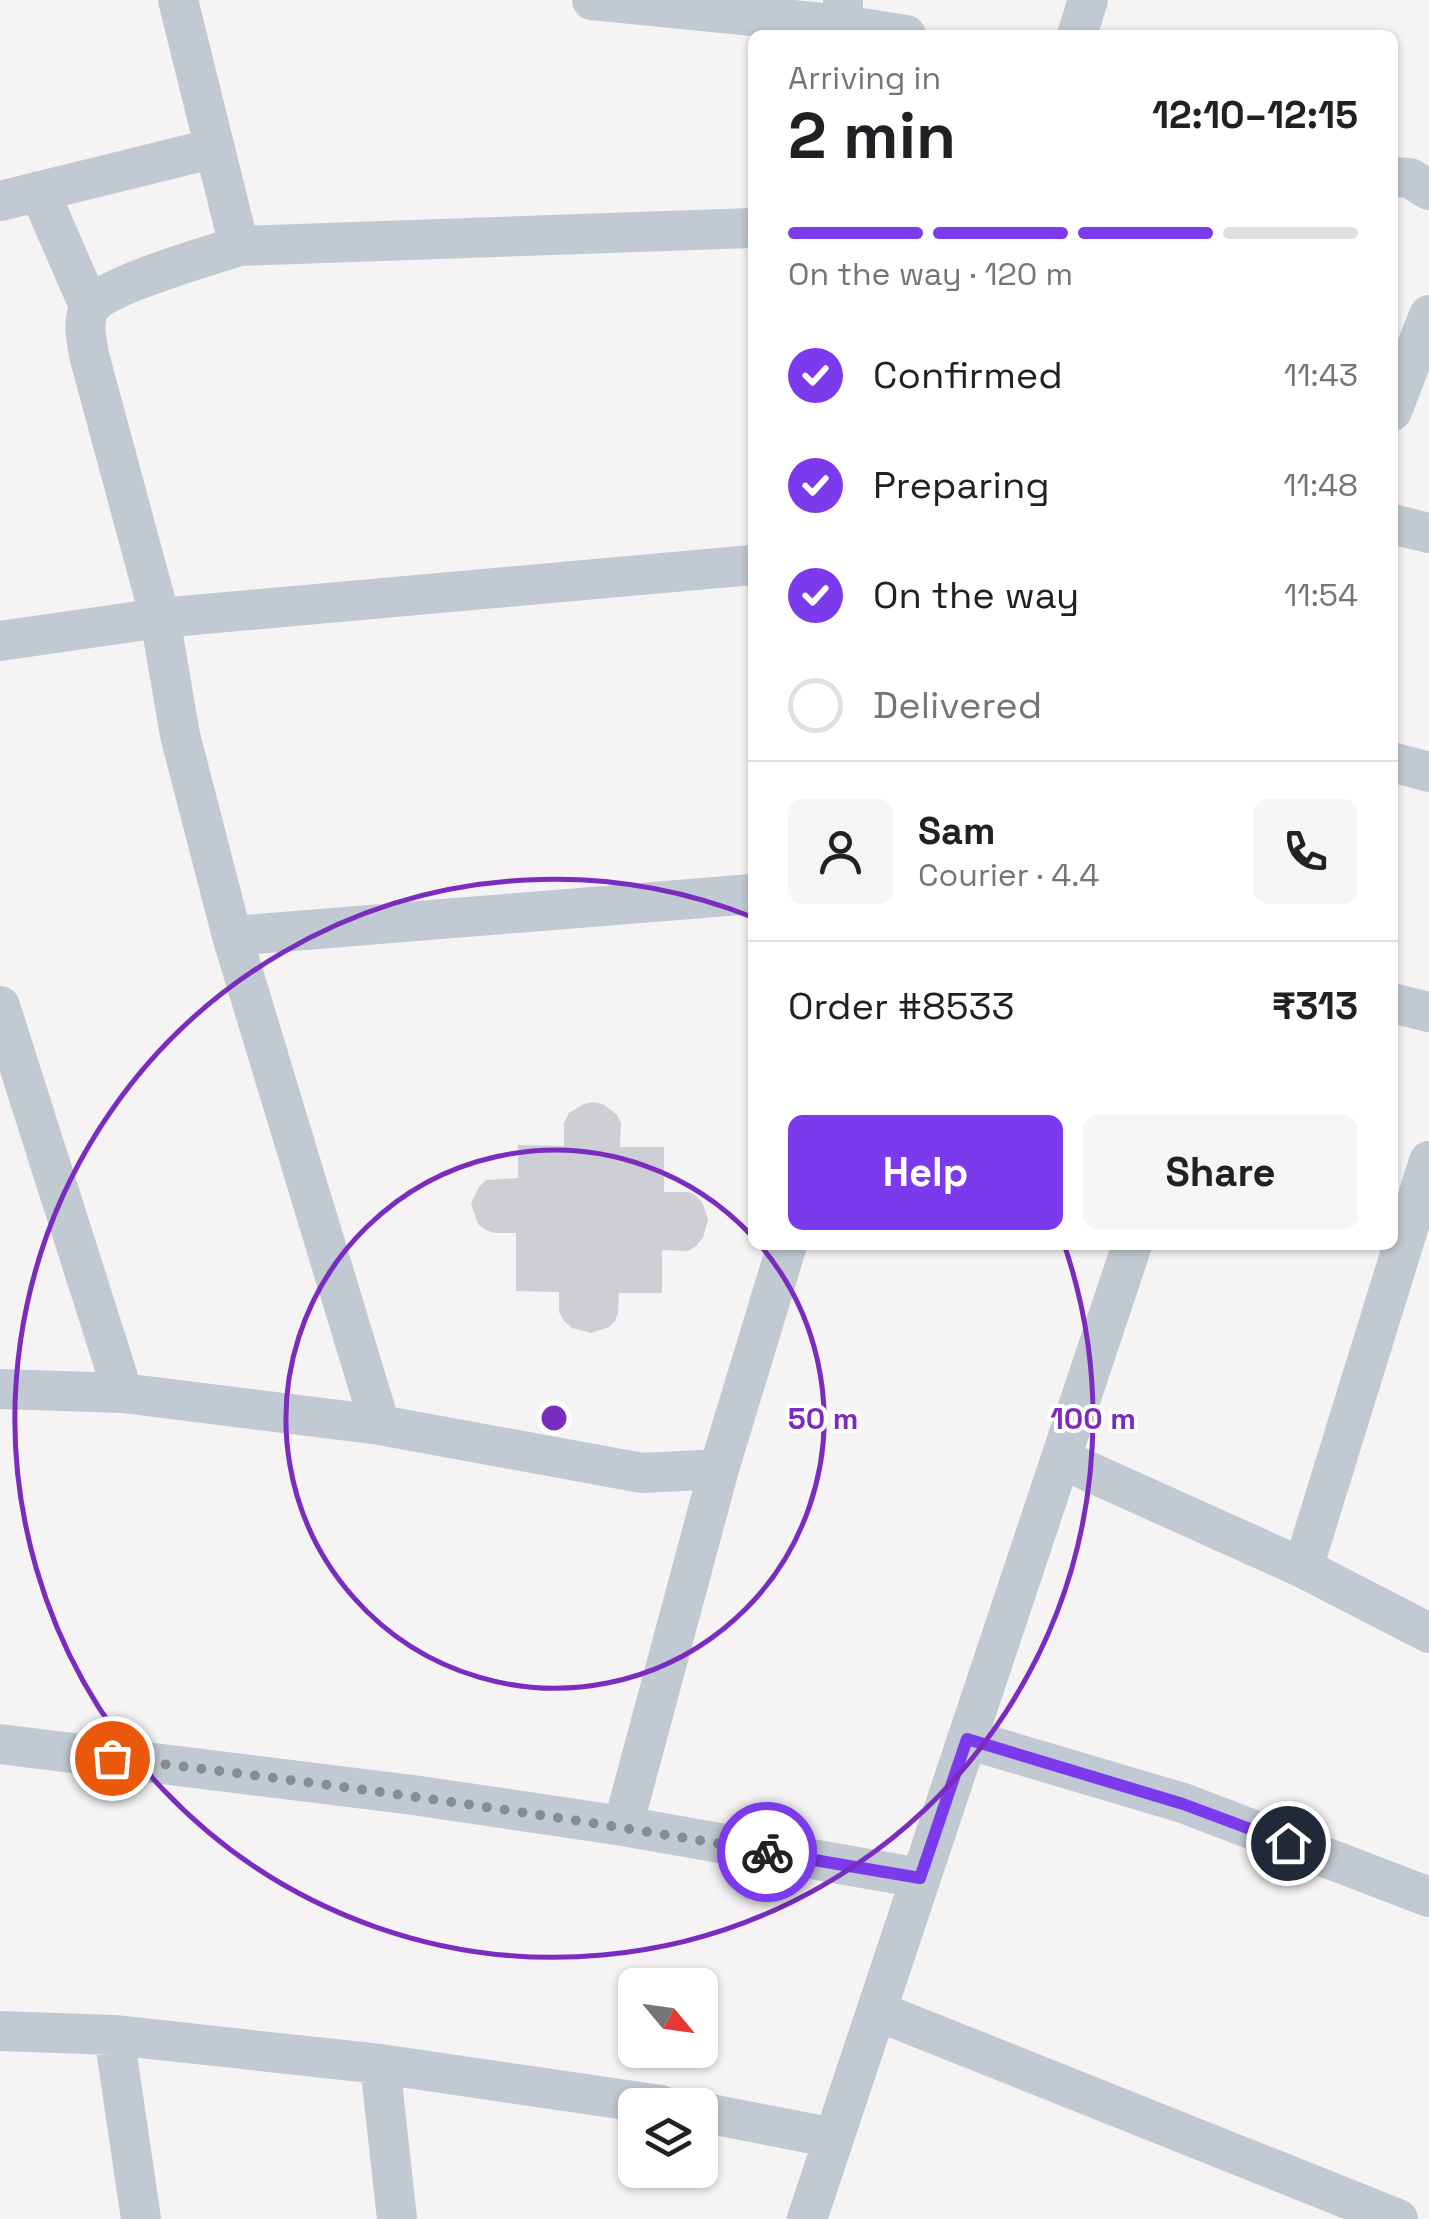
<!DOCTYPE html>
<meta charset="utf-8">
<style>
body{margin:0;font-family:"Space Grotesk",sans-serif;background:#f6f6f6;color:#202124;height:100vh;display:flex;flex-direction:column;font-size:38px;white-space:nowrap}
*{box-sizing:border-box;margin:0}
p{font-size:32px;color:#757577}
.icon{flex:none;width:55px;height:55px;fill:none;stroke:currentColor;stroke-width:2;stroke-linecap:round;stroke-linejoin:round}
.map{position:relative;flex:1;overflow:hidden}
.side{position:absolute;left:748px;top:30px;width:650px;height:1220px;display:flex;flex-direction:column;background:#fff;border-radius:15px;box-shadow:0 2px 8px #0004}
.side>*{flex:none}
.needle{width:65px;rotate:119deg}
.fabs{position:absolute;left:618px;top:1968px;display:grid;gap:20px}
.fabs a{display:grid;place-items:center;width:100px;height:100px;border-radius:15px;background:#fff;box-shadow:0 2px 8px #0004;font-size:50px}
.pin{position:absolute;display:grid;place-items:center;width:85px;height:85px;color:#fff;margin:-42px;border:5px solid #fff;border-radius:50%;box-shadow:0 2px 10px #0007}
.courier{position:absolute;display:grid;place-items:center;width:100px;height:100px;margin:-50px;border:8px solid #7c3aed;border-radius:50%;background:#fff;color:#222;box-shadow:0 2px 12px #0007}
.overview em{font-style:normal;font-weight:800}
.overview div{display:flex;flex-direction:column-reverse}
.overview{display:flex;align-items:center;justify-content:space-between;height:170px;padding:0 40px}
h1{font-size:65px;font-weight:800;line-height:75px}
.bar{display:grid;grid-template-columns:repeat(4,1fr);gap:15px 10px;align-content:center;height:120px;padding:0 40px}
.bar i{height:12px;border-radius:8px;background:#e0e0e0}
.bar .selected{background:#7c3aed}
.bar p{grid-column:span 4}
.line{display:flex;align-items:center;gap:25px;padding:0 40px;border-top:2px solid #e0e0e0}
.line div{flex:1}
.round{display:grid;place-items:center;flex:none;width:105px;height:105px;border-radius:15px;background:#f6f6f6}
ol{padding:0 40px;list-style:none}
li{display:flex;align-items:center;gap:30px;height:110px}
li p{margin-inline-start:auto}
li .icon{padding:10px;border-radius:50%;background:#7c3aed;color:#fff;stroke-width:4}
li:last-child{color:#757577}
li i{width:55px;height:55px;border:5px solid #e0e0e0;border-radius:50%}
.cta{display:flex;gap:20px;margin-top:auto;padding:20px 40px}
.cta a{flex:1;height:115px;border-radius:15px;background:#7c3aed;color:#fff;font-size:40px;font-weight:800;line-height:115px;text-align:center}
.cta a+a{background:#f6f6f6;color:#202124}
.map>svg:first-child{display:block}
.building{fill:#cdcfd5}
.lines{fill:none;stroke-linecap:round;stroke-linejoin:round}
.street{stroke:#c1cad2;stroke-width:40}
.done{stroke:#868d94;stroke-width:10;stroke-dasharray:0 18}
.route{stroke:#7c3aed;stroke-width:12}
.ring{fill:none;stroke:#7b2cbf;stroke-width:5}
.centre{fill:#7b2cbf;stroke:#fff;stroke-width:5}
.ring-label{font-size:30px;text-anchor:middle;font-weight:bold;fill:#7b2cbf;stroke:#fff;stroke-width:8;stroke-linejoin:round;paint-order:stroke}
</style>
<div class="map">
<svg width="1429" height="2219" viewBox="0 0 1429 2219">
<rect width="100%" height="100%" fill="#f5f3f3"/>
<path class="building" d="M 593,1102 L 603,1104 L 617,1115 L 621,1123 L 620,1147 L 664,1147 L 664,1192 L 689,1192 L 696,1196 L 702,1202 L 708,1219 L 703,1238 L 696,1246 L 688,1251 L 662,1250 L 662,1293 L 619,1293 L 618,1313 L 615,1321 L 609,1327 L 591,1333 L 572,1328 L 564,1321 L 559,1312 L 559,1292 L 516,1291 L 516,1233 L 494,1233 L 486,1230 L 478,1224 L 471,1204 L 479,1187 L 486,1180 L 518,1178 L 518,1145 L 564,1146 L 564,1123 L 569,1113 L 584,1104 Z"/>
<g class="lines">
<path class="street" d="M 178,0 L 239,246 L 752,228
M 592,0 L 843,25 L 843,0
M 843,25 L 906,35
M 1077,35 L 1088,0
M 1392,177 L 1410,178 L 1429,190
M 39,191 L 90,308
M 0,201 L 215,148
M 239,246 C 210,256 103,285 89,309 C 82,323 87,341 89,355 L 160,618 L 752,565
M 1392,411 L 1429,315
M 1392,524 L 1429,533
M 0,641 L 160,618 L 180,735 L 232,936
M 1392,762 L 1429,772
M 752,894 L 232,936 L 380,1425 L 642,1473 L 719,1469 L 787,1245
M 1392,1003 L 1429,1012
M 0,1006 L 123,1393
M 0,1389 L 123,1393 L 380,1425
M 1061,1459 L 1303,1568 L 1429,1633
M 1303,1568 L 1429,1161
M 967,1739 L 1183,1803 L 1429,1897
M 0,1744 L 413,1795 L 623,1826 L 920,1878
M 623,1826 L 719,1469
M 877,2011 L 1398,2219
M 0,2031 L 114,2035 L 380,2064 L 397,2219
M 114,2035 L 141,2219
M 380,2064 L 661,2105
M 700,2112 L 834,2138
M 807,2219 L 1132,1245"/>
</g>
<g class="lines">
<path class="done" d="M 112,1758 C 332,1784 550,1814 767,1852"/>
<path class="route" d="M 767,1852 L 920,1878 L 967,1739 L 1183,1804 L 1288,1843"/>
</g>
<g class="ring">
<path d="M760 1245A269 269 0 1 1 752 1236"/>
<path d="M1065 1247A539 539 0 1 1 752 917"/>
</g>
<circle cx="554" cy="1418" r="15" class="centre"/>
<g class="ring-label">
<text x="823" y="1429">50 m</text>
<text x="1093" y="1429">100 m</text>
</g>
</svg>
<div class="fabs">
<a><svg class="needle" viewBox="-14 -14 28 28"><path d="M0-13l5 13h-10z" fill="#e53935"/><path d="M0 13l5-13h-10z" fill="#757577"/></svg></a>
<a><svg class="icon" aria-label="layers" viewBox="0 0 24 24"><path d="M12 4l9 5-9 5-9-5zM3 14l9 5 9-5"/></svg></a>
</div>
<div class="pin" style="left:112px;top:1758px;background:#ea580c"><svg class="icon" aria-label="bag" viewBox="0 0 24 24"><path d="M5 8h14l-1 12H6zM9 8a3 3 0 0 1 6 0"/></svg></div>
<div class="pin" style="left:1288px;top:1843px;background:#1f2937"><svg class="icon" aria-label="home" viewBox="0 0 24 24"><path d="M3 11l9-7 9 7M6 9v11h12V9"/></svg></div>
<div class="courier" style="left:767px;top:1852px"><svg class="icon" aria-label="bike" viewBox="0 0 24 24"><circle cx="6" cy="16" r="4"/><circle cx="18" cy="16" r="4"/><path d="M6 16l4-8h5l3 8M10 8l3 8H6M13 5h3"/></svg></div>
<section class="side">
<div class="overview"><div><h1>2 min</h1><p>Arriving in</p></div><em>12:10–12:15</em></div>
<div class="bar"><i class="selected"></i><i class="selected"></i><i class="selected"></i><i></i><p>On the way · 120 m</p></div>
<ol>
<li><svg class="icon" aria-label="check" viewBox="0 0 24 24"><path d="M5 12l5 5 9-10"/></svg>Confirmed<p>11:43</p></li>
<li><svg class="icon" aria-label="check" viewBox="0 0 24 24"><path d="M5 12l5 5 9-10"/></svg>Preparing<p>11:48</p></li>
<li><svg class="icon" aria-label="check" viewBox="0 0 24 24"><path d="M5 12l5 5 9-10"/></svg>On the way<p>11:54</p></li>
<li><i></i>Delivered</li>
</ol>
<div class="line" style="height:180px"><a class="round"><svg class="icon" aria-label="person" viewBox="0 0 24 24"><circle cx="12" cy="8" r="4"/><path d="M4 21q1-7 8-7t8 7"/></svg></a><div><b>Sam</b><p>Courier · 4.4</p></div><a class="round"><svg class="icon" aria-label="phone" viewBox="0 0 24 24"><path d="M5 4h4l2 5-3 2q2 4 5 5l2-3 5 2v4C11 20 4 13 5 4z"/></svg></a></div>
<div class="line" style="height:130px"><div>Order #8533</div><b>₹313</b></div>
<div class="cta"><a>Help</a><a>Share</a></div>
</section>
</div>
